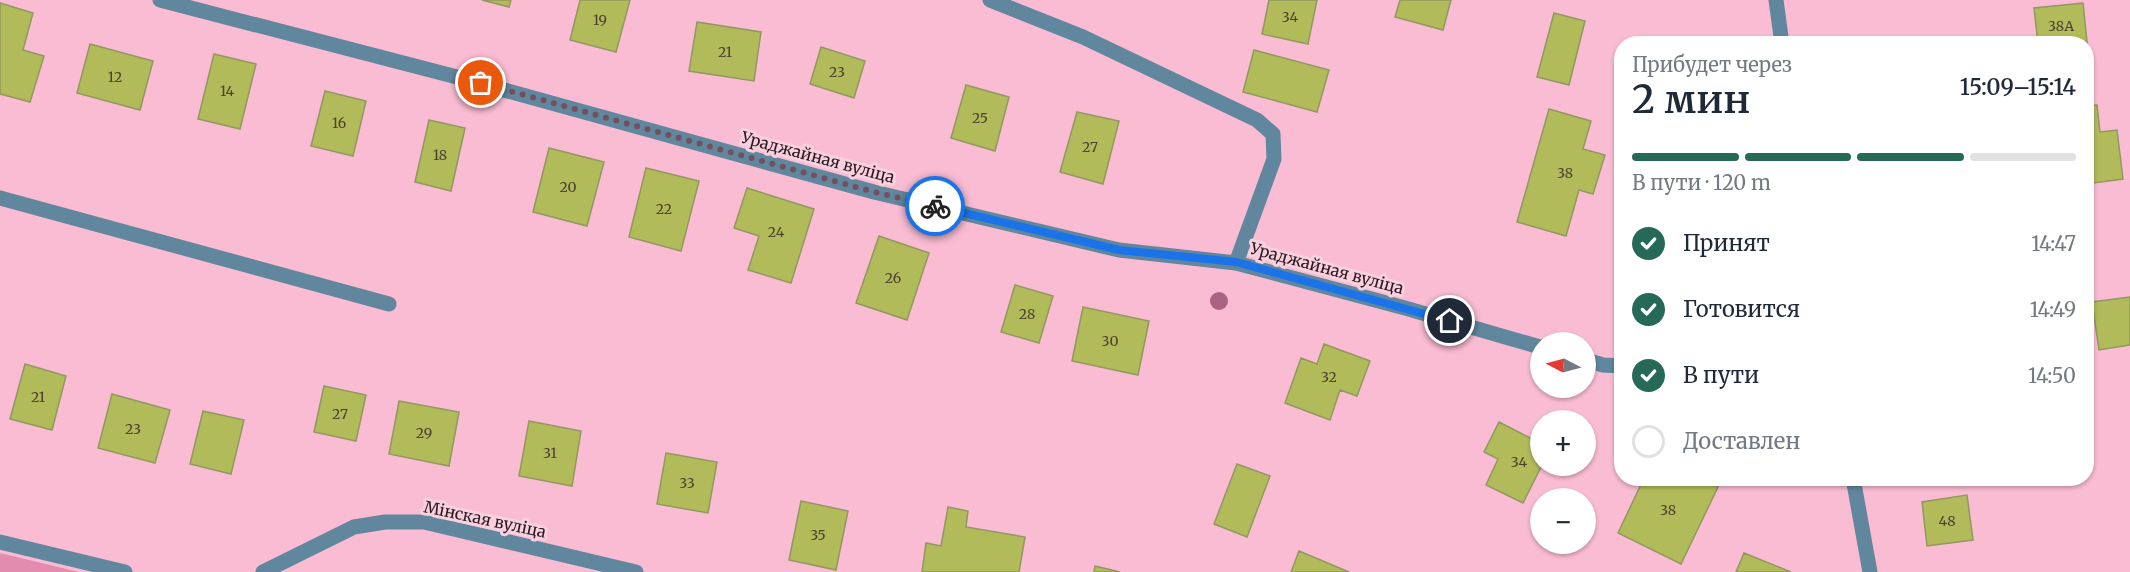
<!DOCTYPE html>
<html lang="ru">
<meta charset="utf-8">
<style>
body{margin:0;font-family:Merriweather,serif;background:#f6f6f7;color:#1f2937;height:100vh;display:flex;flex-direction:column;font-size:22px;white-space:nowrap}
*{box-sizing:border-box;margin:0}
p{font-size:20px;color:#747a83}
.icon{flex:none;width:33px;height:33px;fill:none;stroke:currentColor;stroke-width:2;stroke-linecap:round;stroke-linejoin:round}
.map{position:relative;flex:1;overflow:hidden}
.sheet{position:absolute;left:1614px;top:36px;width:480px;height:450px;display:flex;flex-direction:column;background:#fff;border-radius:24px;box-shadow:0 2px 4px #0004}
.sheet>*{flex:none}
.needle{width:39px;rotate:276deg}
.controls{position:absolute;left:1530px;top:332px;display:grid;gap:12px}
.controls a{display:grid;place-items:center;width:66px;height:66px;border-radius:50%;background:#fff;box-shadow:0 2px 4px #0004;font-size:30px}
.pin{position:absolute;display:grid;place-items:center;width:51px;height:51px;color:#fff;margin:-26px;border:3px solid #fff;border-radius:50%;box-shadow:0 2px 6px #0007}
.courier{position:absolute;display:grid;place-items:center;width:60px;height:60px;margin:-30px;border:4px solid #1a73e8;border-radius:50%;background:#fff;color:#222;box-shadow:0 2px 8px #0007}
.overview em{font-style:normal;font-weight:600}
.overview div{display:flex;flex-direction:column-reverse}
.overview{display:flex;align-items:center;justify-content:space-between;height:102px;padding:0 18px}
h1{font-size:39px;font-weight:600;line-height:45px}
.bar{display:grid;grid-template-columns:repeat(4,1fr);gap:9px 6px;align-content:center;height:72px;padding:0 18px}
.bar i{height:8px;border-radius:4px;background:#e0e1e3}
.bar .on{background:#276959}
.bar p{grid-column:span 4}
ol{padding:0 18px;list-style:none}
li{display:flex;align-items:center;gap:18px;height:66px}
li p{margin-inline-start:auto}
li .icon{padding:6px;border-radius:50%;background:#276959;color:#fff;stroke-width:4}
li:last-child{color:#747a83}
li i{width:33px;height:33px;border:3px solid #e0e1e3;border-radius:50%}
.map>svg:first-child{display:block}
.green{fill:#e28daf}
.building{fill:#b1bb5a;stroke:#919860;stroke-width:1.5}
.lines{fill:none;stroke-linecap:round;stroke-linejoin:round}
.minor{stroke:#60879d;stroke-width:15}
.tree{fill:#ac6283}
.done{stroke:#74505e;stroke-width:6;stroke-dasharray:0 10.8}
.route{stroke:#1a73e8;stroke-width:8}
.labels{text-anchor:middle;stroke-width:6;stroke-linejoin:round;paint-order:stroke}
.number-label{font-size:14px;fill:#4d3f2e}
.street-label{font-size:16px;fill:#2c161f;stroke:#f8d1df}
</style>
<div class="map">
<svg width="2130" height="572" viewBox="0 0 2130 572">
<rect width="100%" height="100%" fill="#fabcd3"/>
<path class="green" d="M 0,553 L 79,572 L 0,572 Z"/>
<path class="building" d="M 482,0 L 511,0 L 509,7 Z
M 580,0 L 630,0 L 616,52 L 570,40 Z
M 1269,0 L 1317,0 L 1308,44 L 1262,34 Z
M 1400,0 L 1451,0 L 1443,30 L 1395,17 Z
M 0,3 L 33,13 L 23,50 L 44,56 L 30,102 L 0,94 Z
M 2083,3 L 2089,61 L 2086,61 L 2086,44 L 2038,44 L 2034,8 Z
M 1554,13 L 1585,21 L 1569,85 L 1537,77 Z
M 697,22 L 761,32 L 754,81 L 689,71 Z
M 90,44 L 153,61 L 140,110 L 77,93 Z
M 821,47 L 865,61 L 854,98 L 810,84 Z
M 1254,50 L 1329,70 L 1317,112 L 1243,92 Z
M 214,54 L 256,64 L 240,129 L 198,119 Z
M 966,85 L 1009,97 L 995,151 L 951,138 Z
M 325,91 L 366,101 L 353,156 L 311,146 Z
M 2097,105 L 2100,132 L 2117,130 L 2123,179 L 2086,184 L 2086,106 Z
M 1549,109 L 1591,121 L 1583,149 L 1605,155 L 1593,194 L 1579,190 L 1566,236 L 1517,222 Z
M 1077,112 L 1119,121 L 1103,184 L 1060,172 Z
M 429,120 L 465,128 L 451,191 L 415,182 Z
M 549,148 L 604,162 L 587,226 L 533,212 Z
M 646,168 L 699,181 L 681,251 L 629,237 Z
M 747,188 L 814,209 L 791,283 L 748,270 L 759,236 L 734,228 Z
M 879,236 L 929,253 L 907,320 L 856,303 Z
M 1015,285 L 1053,296 L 1039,343 L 1001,332 Z
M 2130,297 L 2130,345 L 2099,350 L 2092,302 Z
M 1083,307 L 1149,321 L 1138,375 L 1072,361 Z
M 1324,344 L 1370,361 L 1357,396 L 1340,390 L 1330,420 L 1285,403 L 1301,358 L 1317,364 Z
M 25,364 L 66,376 L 52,430 L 10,419 Z
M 324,386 L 366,395 L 356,441 L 314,432 Z
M 112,394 L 170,410 L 155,463 L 98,448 Z
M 399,401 L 459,412 L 449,466 L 389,454 Z
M 203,411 L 244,420 L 231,474 L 190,464 Z
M 529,421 L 581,431 L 572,486 L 519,476 Z
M 1499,422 L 1540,443 L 1540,465 L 1542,465 L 1523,503 L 1486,485 L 1498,459 L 1484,452 Z
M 666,453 L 717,462 L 708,513 L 657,504 Z
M 1237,464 L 1270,476 L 1247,537 L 1214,524 Z
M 1644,478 L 1700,478 L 1718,487 L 1681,564 L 1618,533 Z
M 1967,495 L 1973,540 L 1927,546 L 1922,502 Z
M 801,501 L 848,511 L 836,570 L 789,560 Z
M 948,507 L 968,511 L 966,527 L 1025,537 L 1019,572 L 922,572 L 926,543 L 941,546 Z
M 1299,551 L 1349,572 L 1291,572 Z
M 1744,553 L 1791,572 L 1736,572 Z
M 1095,566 L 1120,572 L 1094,572 Z"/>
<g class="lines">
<path class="minor" d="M 160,0 L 457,77 L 874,192 L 1119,250 L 1236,263 L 1405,308 L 1540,347
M 990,0 L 1083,37 L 1257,120 L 1273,134 L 1274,159 L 1236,263
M 1776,0 L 1782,44
M 0,198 L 389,304
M 1586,360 L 1603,365 L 1622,366
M 1853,478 L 1870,572
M 0,542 L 125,572
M 263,572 L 354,527 L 385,522 L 424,522 L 636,572"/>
</g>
<circle class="tree" cx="1219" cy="301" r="9"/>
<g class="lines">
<path class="done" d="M 481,83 L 874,192 L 935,206"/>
<path class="route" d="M 935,206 L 1119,250 L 1236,262 L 1450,321"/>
</g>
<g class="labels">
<g class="number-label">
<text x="1290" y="22">34</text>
<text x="600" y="25">19</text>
<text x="2061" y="31">38А</text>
<text x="725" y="57">21</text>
<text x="837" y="77">23</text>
<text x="115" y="82">12</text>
<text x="227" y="96">14</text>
<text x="980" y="123">25</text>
<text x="339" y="128">16</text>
<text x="1090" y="152">27</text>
<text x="440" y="160">18</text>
<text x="1565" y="178">38</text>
<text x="568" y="192">20</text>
<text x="664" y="214">22</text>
<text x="776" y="237">24</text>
<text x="893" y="283">26</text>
<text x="1027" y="319">28</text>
<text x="1110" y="346">30</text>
<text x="1329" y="382">32</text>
<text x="38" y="402">21</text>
<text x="340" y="419">27</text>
<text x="133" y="434">23</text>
<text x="424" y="438">29</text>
<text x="550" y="458">31</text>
<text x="1519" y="467">34</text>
<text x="687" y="488">33</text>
<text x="1668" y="515">38</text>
<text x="1947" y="526">48</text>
<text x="818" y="540">35</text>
</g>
<g class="street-label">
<text transform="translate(818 157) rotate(15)" y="6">Ураджайная вуліца</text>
<text transform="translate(1327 268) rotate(15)" y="6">Ураджайная вуліца</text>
<text transform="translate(485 519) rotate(12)" y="6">Мінская вуліца</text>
</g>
</g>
</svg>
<div class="controls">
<a><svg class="needle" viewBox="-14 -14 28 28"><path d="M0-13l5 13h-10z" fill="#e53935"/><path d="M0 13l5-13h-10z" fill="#747a83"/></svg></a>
<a>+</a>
<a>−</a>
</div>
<div class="pin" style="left:481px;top:83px;background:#ea580c"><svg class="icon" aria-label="bag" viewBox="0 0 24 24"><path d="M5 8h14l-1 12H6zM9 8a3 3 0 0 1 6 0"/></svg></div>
<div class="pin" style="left:1450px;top:321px;background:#1f2937"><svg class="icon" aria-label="home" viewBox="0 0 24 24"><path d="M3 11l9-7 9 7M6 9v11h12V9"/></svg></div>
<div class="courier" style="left:935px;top:206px"><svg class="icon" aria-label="bike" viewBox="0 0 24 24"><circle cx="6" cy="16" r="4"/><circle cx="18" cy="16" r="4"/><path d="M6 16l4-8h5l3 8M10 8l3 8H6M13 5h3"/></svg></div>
<section class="sheet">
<div class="overview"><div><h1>2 мин</h1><p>Прибудет через</p></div><em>15:09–15:14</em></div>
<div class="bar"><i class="on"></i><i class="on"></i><i class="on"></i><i></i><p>В пути · 120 m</p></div>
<ol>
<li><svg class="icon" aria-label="check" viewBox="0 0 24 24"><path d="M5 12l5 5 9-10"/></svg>Принят<p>14:47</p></li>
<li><svg class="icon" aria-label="check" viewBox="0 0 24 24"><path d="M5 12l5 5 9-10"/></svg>Готовится<p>14:49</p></li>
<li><svg class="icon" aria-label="check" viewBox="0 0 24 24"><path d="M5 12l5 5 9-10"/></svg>В пути<p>14:50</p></li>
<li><i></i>Доставлен</li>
</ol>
</section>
</div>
